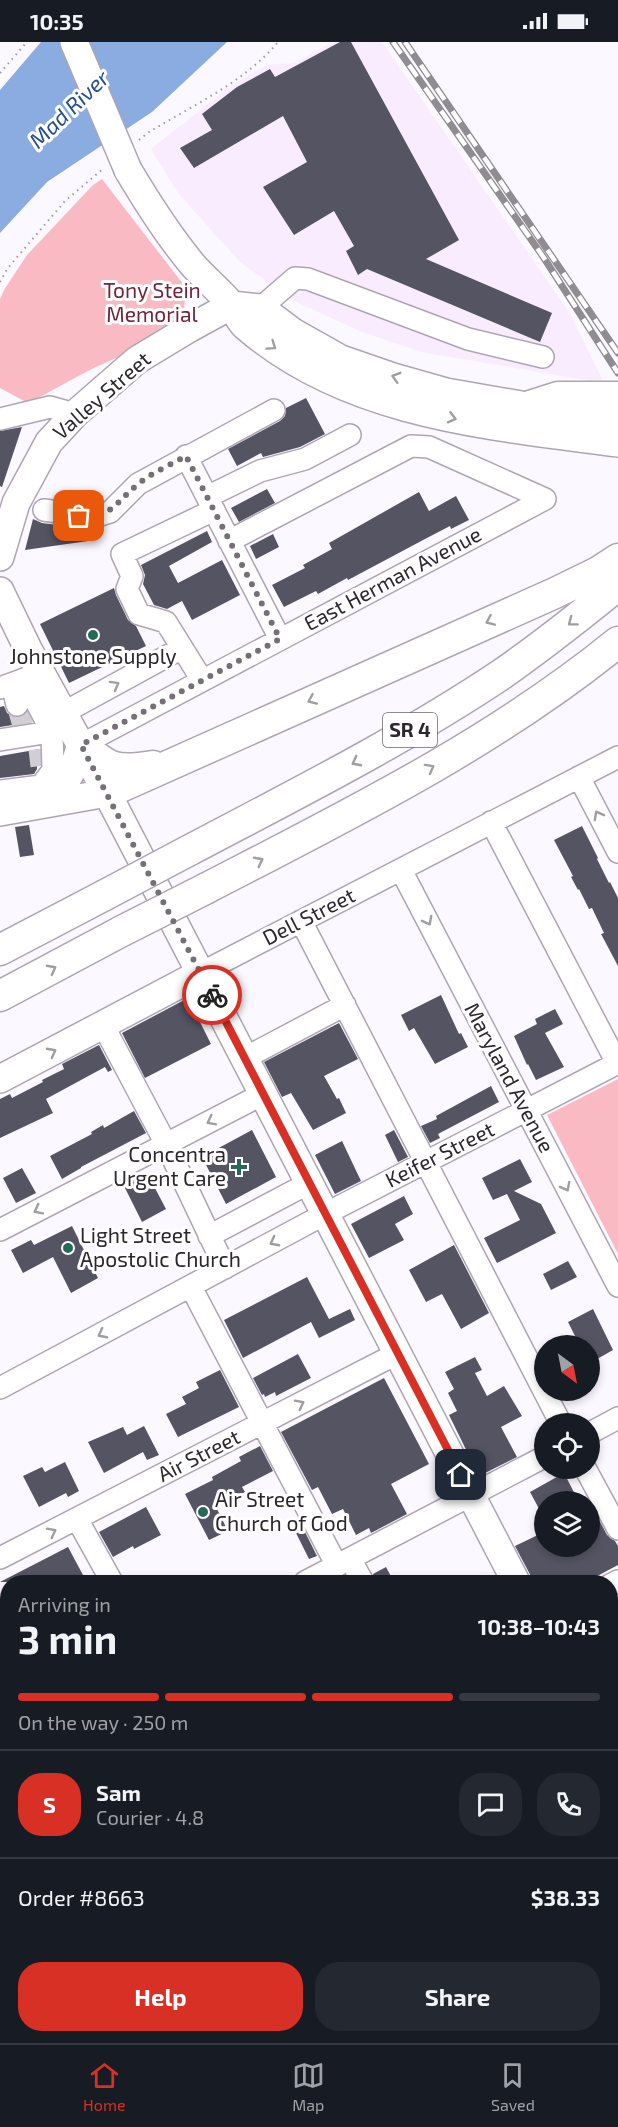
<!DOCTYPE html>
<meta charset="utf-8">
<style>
body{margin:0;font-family:"Exo 2",sans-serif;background:#242831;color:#f1f3f6;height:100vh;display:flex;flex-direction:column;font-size:22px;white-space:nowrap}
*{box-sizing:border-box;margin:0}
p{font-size:20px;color:#9ea1a6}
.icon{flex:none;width:33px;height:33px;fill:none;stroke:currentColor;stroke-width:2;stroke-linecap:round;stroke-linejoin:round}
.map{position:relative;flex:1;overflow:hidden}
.drawer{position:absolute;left:0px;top:1533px;width:618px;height:468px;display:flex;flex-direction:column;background:#171b24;border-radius:24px 24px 0 0;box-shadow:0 3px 9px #0003}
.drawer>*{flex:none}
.needle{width:39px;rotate:148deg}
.fabs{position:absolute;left:534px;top:1293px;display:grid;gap:12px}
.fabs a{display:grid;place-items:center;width:66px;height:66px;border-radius:50%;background:#171b24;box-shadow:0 3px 9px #0003;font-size:30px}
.pin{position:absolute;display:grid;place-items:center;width:51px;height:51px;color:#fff;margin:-26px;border-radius:12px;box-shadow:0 3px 9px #0006}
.courier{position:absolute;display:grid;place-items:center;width:60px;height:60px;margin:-30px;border:4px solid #d93025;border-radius:50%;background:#fff;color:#222;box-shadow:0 2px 8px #0007}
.head em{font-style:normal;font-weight:700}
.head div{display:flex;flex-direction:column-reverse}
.head{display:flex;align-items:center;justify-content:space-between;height:102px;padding:0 18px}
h1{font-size:39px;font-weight:700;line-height:45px}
.bar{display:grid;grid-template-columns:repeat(4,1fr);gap:9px 6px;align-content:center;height:72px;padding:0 18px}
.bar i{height:8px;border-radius:4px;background:#363941}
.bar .on{background:#d93025}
.bar p{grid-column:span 4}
.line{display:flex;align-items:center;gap:15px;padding:0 18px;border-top:2px solid #363941}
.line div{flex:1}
.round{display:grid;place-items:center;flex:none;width:63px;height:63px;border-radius:24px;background:#242831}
.cta{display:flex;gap:12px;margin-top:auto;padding:12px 18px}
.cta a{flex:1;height:69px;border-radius:24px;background:#d93025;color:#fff;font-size:24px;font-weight:700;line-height:69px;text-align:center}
.cta a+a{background:#242831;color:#f1f3f6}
.status{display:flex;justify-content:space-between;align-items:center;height:42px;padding:0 30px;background:#171b24;direction:ltr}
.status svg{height:16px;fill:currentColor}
.menu{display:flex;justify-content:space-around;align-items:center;height:84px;border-top:2px solid #363941;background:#171b24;font-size:16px;color:#9ea1a6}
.menu a{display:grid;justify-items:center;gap:3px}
.menu .on{color:#d93025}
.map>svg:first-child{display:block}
.built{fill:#f8ecfe}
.green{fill:#f9bac3}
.water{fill:#8aace0}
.building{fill:#555463}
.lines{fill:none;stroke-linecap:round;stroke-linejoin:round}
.minor-tunnel{stroke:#d2ced5;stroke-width:21;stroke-dasharray:21 10;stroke-linecap:butt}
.minor-casing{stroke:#aea5b3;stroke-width:24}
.major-casing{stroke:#aea5b3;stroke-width:30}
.highway-casing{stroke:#aea5b3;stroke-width:33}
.path{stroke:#9d99a0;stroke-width:2;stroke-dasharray:1.5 4.5;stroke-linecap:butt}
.minor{stroke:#fff;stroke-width:21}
.major{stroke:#fff;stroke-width:27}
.highway{stroke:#fff;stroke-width:30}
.rail-casing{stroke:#908c92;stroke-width:7}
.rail{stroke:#fff;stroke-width:4.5;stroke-dasharray:14;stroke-linecap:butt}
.major-bridge-casing{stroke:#aea5b3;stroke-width:30;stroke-linecap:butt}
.highway-bridge-casing{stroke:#aea5b3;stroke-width:33;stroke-linecap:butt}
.major-bridge{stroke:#fff;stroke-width:27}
.highway-bridge{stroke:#fff;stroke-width:30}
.oneway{stroke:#a09ea0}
.done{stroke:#747076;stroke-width:6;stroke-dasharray:0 10.8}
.route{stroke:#d93025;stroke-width:8}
.poi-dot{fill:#266959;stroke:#fff;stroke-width:2}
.labels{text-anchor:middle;stroke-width:6;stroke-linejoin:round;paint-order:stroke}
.shield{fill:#fff;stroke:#6b686c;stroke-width:1.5}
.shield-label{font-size:20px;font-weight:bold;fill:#2b272d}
.park-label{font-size:21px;fill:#752337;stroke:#fff}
.street-label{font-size:21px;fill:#2b272d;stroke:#fff}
.poi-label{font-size:21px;fill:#2b272d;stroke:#fff;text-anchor:start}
.water-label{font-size:22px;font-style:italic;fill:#254e8e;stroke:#fff}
</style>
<div class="status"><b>10:35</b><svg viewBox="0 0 49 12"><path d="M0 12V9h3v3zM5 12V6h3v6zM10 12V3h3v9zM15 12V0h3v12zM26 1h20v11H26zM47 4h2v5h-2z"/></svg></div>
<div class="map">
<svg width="618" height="2001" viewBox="0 0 618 2001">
<rect width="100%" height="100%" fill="#fcf8ff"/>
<path class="built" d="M 333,0 L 382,0 L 569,270 L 604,341 L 421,310 L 362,290 L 294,259 L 240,220 L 178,151 L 151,107 L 232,43 L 267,23 L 294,21 Z
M 145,1994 L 269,1994 L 273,2001 L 149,2001 Z"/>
<path class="green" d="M 102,137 L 183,242 C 186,256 186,271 177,283 C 168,295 111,318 94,326 C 72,337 50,350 28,361 L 0,346 L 0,257 L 4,248 L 27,213 L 93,143 Z
M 618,1037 L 618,1212 L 547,1073 Z"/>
<path class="water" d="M 41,0 L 227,0 L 152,70 L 47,140 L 0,191 L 0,48 Z"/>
<path class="building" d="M 340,0 L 351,0 L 459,198 L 426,217 L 552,271 L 540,300 L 367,227 L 358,233 L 346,209 L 354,204 L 334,169 L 294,193 L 263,145 L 307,120 L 283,74 L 194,126 L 180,106 L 212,88 L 202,72 L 237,45 L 270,27 L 275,35 Z
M 306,356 L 325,392 L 300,405 L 263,415 L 261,411 L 237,424 L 228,407 L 280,379 L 285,374 L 286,366 Z
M 22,385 L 2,445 L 0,444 L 0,389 Z
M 267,447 L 275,461 L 239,480 L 231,466 Z
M 419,450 L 429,469 L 456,454 L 469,478 L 451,487 L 450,484 L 425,497 L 348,538 L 347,536 L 318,552 L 316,549 L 284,565 L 272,543 L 305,526 L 303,523 L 332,507 L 329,501 Z
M 33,477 L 42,481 L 89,487 L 88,499 L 25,508 Z
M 207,489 L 212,500 L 169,524 L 178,541 L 222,518 L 240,553 L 192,578 L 182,559 L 167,567 L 154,563 L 143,542 L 145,533 L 141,523 Z
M 273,492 L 279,505 L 256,517 L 250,504 Z
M 114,546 L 116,553 L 128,578 L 136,584 L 146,604 L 69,641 L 40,582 Z
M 4,664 L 7,671 L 14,675 L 21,675 L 27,670 L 32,680 L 0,685 L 0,665 Z
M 40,707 L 40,724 L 37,724 L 37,727 L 34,732 L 0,736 L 0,714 Z
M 29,783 L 34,813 L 20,815 L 15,785 Z
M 582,784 L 598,816 L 597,817 L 609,841 L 610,840 L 618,856 L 618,924 L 601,892 L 604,891 L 592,866 L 589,867 L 579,847 L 578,848 L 571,835 L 573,834 L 554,798 Z
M 441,953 L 459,992 L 461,991 L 468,1005 L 435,1022 L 414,986 L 409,989 L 401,973 Z
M 188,956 L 211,1002 L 145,1036 L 122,991 Z
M 555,967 L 563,982 L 545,991 L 564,1025 L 536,1038 L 528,1022 L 527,1023 L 514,994 L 537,982 L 535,977 Z
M 339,981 L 358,1017 L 324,1034 L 337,1057 L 339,1056 L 346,1071 L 313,1088 L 291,1051 L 282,1055 L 264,1020 Z
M 99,1003 L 112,1028 L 108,1030 L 105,1025 L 46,1057 L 53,1071 L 0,1096 L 0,1057 L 10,1052 L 12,1056 L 43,1040 L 42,1038 L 64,1027 L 62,1022 Z
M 491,1044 L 499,1060 L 438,1092 L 440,1096 L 430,1101 L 421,1084 L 437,1077 L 436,1074 Z
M 134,1069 L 146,1091 L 81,1125 L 81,1126 L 62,1137 L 50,1114 L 92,1092 L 91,1090 L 103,1083 L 104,1086 Z
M 252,1088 L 276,1135 L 226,1162 L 202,1115 Z
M 394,1088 L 408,1115 L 398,1120 L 385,1093 Z
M 342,1099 L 361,1139 L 335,1152 L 315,1113 Z
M 520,1117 L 532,1140 L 514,1149 L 541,1162 L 556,1191 L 497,1221 L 484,1196 L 520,1178 L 507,1152 L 493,1158 L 482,1136 Z
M 22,1126 L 36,1151 L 16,1161 L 3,1136 Z
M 147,1131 L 166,1167 L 142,1180 L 124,1144 Z
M 404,1154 L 413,1172 L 395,1182 L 404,1198 L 369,1216 L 351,1182 Z
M 72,1184 L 98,1236 L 71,1251 L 53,1215 L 23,1231 L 11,1208 L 31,1198 L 34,1203 Z
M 454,1203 L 489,1271 L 461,1287 L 442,1252 L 426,1260 L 409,1228 Z
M 568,1219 L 577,1235 L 551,1248 L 543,1232 Z
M 307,1235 L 329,1277 L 350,1267 L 355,1278 L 319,1296 L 311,1280 L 243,1316 L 224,1278 Z
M 593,1267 L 613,1308 L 590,1321 L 590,1304 L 580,1304 L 568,1280 Z
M 298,1312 L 311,1336 L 276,1354 L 275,1350 L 265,1355 L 264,1352 L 262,1353 L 253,1336 Z
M 475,1315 L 482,1328 L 475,1331 L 487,1354 L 504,1344 L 522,1374 L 501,1385 L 517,1415 L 479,1434 L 449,1373 L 457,1369 L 448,1351 L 454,1347 L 445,1330 Z
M 220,1328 L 239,1365 L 178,1395 L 166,1372 L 186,1362 L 182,1355 L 199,1346 L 196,1340 Z
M 384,1336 L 429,1422 L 391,1442 L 407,1472 L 371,1491 L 369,1486 L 356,1493 L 343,1467 L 332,1472 L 318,1445 L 312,1448 L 281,1390 Z
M 144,1384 L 159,1413 L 147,1418 L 143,1410 L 104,1431 L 88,1400 L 123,1385 L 127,1393 Z
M 260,1404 L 273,1429 L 242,1445 L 245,1450 L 216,1465 L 228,1489 L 209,1498 L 185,1452 L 213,1438 L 212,1435 L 241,1419 L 239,1415 Z
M 65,1420 L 79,1449 L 68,1455 L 66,1451 L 39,1465 L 23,1434 L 42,1425 L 45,1430 Z
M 564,1431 L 579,1460 L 544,1460 L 544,1476 L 530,1450 Z
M 590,1461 L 607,1493 L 615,1499 L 618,1504 L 618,1523 L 586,1540 L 534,1540 L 515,1504 L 544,1490 L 544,1504 L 590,1504 Z
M 146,1465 L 161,1493 L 134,1507 L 133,1504 L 113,1515 L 99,1490 Z
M 304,1488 L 317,1514 L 309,1517 L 296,1491 Z
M 68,1505 L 83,1533 L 69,1540 L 0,1540 Z
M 386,1525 L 394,1540 L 376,1540 L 373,1532 Z"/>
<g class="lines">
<path class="minor-tunnel" d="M 17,663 L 24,687
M 39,707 L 41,724"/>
<g class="minor-casing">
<path id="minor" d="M 249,276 L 295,236 L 308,237 L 468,297 L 543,315
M 0,377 L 50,365 L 75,372
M 186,414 L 280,597
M 207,455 L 260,429 L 305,417 L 350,393
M 44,468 L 94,475 L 110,470 L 138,442 L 274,368
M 229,499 L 411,404 L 429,405 L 545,457
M 202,638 L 166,580 L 139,572 L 127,547 L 132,534 L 122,512 L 214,468
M 12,642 L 17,663
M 0,646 L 38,632
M 63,671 L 182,606
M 0,698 L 63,688
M 81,703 L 545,457
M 579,735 L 618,810
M 0,749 L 41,744 L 53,728 L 52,690 L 24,637
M 491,780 L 617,1021
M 401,828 L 618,1244
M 301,879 L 561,1382
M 201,931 L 618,715
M 103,983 L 166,1102 L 225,1226
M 245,1016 L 345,963
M 0,1188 L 263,1052
M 209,1194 L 309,1141
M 191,1245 L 337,1524
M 0,1346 L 325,1172 L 618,1021
M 590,1391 L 618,1376
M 585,1426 L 618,1487
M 77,1477 L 112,1540
M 0,1516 L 398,1311
M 350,1517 L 363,1540
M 305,1540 L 544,1415
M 610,1543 L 618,1539
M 610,1618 L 618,1614
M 0,1700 L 8,1696
M 0,1751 L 8,1765
M 0,1820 L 8,1816
M 0,1945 L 8,1959
M 610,1966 L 618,1980
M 25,1994 L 29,2001
M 145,1994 L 149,2001
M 269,1994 L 273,2001
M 392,1994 L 396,2001
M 513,1994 L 517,2001"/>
</g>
<g class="major-casing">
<path id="major" d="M 128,128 C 147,160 168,193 192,222 C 204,236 218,247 230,261 C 236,268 238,278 245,284 C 347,373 489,384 618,401
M 232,263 L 261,266 L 293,290 L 341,317 L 393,335 L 446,350 L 572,372 L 618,377
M 0,515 L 16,461 L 49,400 L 75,372 L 137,318 L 190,286 L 232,263
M 0,549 L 29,609 L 107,751 L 516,1540
M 42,762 C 67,743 72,732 81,703
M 0,770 L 107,751
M 0,1037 L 201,931
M 610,1722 L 618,1737"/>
</g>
<g class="highway-casing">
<path id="highway" d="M 530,364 L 558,355 L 618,355
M 81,703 C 110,727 115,730 153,724
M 107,751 L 555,551 L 598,530 L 618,517
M 188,809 C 294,753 402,699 502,632 C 542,604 580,574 618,543
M 207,846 C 348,773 494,701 618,600
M 0,908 L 103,854
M 0,954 L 122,889"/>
</g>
<path class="path" d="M 0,31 L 27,0
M 139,98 L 149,90 C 193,63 245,40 278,0
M 0,240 L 7,227 L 65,159 L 104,126"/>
<use href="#minor" class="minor"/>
<use href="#major" class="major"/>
<use href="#highway" class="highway"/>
<g class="rail-casing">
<path id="rail" d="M 393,0 L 544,216 L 618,331
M 405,0 L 618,311"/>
</g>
<use href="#rail" class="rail"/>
<g class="major-bridge-casing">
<path id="major-bridge" d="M 74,0 L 128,128"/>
</g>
<g class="highway-bridge-casing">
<path id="highway-bridge" d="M 103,854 L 188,809
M 122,889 L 207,846"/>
</g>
<use href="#major-bridge" class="major-bridge"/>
<use href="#highway-bridge" class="highway-bridge"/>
</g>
<defs><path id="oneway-chevron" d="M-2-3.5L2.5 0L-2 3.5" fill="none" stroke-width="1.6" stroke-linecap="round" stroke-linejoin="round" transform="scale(1.5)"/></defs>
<g class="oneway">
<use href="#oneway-chevron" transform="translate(272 304) rotate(35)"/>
<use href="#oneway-chevron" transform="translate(396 335) rotate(-164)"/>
<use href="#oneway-chevron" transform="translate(452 376) rotate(14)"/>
<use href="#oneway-chevron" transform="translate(490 579) rotate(157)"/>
<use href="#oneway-chevron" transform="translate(572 580) rotate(143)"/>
<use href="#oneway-chevron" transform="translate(115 643) rotate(-29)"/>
<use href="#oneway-chevron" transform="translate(312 658) rotate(156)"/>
<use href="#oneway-chevron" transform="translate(356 720) rotate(152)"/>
<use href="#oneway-chevron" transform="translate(430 726) rotate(-29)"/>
<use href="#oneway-chevron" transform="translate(598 773) rotate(-118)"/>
<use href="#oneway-chevron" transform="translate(259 819) rotate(-27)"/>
<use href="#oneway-chevron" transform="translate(428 879) rotate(62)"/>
<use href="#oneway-chevron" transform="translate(52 927) rotate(-28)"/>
<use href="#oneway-chevron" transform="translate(52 1010) rotate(-28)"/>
<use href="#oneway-chevron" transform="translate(211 1079) rotate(153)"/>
<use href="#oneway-chevron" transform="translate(566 1145) rotate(62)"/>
<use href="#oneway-chevron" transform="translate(38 1168) rotate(153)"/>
<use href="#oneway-chevron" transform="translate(274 1200) rotate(152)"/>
<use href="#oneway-chevron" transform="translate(102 1292) rotate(152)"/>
<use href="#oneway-chevron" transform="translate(300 1362) rotate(-27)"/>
<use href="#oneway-chevron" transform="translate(52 1490) rotate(-27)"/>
</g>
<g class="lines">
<path class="done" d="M 79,474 C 112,476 115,461 137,443 C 151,431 170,423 186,414 L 280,597 L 81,703 L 212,953"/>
<path class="route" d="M 212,953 L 461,1433"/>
</g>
<g class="poi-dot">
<circle cx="93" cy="593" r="6"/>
<path d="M236 1116h6v6h6v6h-6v6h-6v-6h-6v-6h6z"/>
<circle cx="68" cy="1206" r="6"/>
<circle cx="203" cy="1470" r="6"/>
</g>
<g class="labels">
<rect class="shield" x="383" y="671" width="54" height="34" rx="4.5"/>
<g class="shield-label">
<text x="410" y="695">SR 4</text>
</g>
<g class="park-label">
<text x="152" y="256">Tony Stein<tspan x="152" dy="24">Memorial</tspan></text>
</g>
<g class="street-label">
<text transform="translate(102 354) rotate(-41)" y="7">Valley Street</text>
<text transform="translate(393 537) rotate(-28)" y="7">East Herman Avenue</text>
<text transform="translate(309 875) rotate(-27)" y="7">Dell Street</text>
<text transform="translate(509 1036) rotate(62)" y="7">Maryland Avenue</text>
<text transform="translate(440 1113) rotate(-27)" y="7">Keifer Street</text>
<text transform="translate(199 1414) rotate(-27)" y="7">Air Street</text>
</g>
<g class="poi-label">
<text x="93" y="622" text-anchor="middle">Johnstone Supply</text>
<text x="226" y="1120" text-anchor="end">Concentra<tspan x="226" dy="24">Urgent Care</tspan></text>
<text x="80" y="1201">Light Street<tspan x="80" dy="24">Apostolic Church</tspan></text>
<text x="215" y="1465">Air Street<tspan x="215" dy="24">Church of God</tspan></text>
</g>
<g class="water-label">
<text transform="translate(69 67) rotate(-44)" y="8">Mad River</text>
</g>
</g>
</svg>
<div class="fabs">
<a><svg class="needle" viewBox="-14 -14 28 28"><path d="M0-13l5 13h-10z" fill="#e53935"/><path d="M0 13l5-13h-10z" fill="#9ea1a6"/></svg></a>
<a><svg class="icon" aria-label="locate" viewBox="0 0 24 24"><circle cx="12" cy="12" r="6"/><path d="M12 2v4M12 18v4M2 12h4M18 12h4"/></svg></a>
<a><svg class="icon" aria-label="layers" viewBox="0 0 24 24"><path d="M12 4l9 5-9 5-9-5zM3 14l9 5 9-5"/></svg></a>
</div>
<div class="pin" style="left:79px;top:474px;background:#ea580c"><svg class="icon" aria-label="bag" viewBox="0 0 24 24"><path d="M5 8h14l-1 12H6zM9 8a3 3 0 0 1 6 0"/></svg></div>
<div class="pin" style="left:461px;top:1433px;background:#1f2937"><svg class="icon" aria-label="home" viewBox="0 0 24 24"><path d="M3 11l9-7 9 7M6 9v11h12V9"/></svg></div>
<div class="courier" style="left:212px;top:953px"><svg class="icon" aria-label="bike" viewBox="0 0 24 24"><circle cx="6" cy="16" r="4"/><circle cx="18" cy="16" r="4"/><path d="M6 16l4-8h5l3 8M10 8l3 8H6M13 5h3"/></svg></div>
<section class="drawer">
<div class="head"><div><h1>3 min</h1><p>Arriving in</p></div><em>10:38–10:43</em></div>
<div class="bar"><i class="on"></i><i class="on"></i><i class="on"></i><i></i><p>On the way · 250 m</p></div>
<div class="line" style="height:108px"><b class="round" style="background:#d93025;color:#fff">S</b><div><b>Sam</b><p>Courier · 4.8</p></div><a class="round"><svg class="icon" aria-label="chat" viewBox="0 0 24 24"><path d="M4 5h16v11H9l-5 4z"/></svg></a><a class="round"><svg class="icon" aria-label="phone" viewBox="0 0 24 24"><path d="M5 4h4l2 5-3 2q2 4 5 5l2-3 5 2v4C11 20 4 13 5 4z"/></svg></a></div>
<div class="line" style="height:78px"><div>Order #8663</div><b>$38.33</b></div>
<div class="cta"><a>Help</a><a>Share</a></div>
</section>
</div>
<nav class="menu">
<a class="on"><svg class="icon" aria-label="home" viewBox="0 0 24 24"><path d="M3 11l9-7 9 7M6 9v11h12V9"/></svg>Home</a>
<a><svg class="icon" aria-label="map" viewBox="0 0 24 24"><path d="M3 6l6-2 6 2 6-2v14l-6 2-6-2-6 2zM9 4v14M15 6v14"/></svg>Map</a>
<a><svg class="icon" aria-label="saved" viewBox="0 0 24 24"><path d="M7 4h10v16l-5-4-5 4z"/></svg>Saved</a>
</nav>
